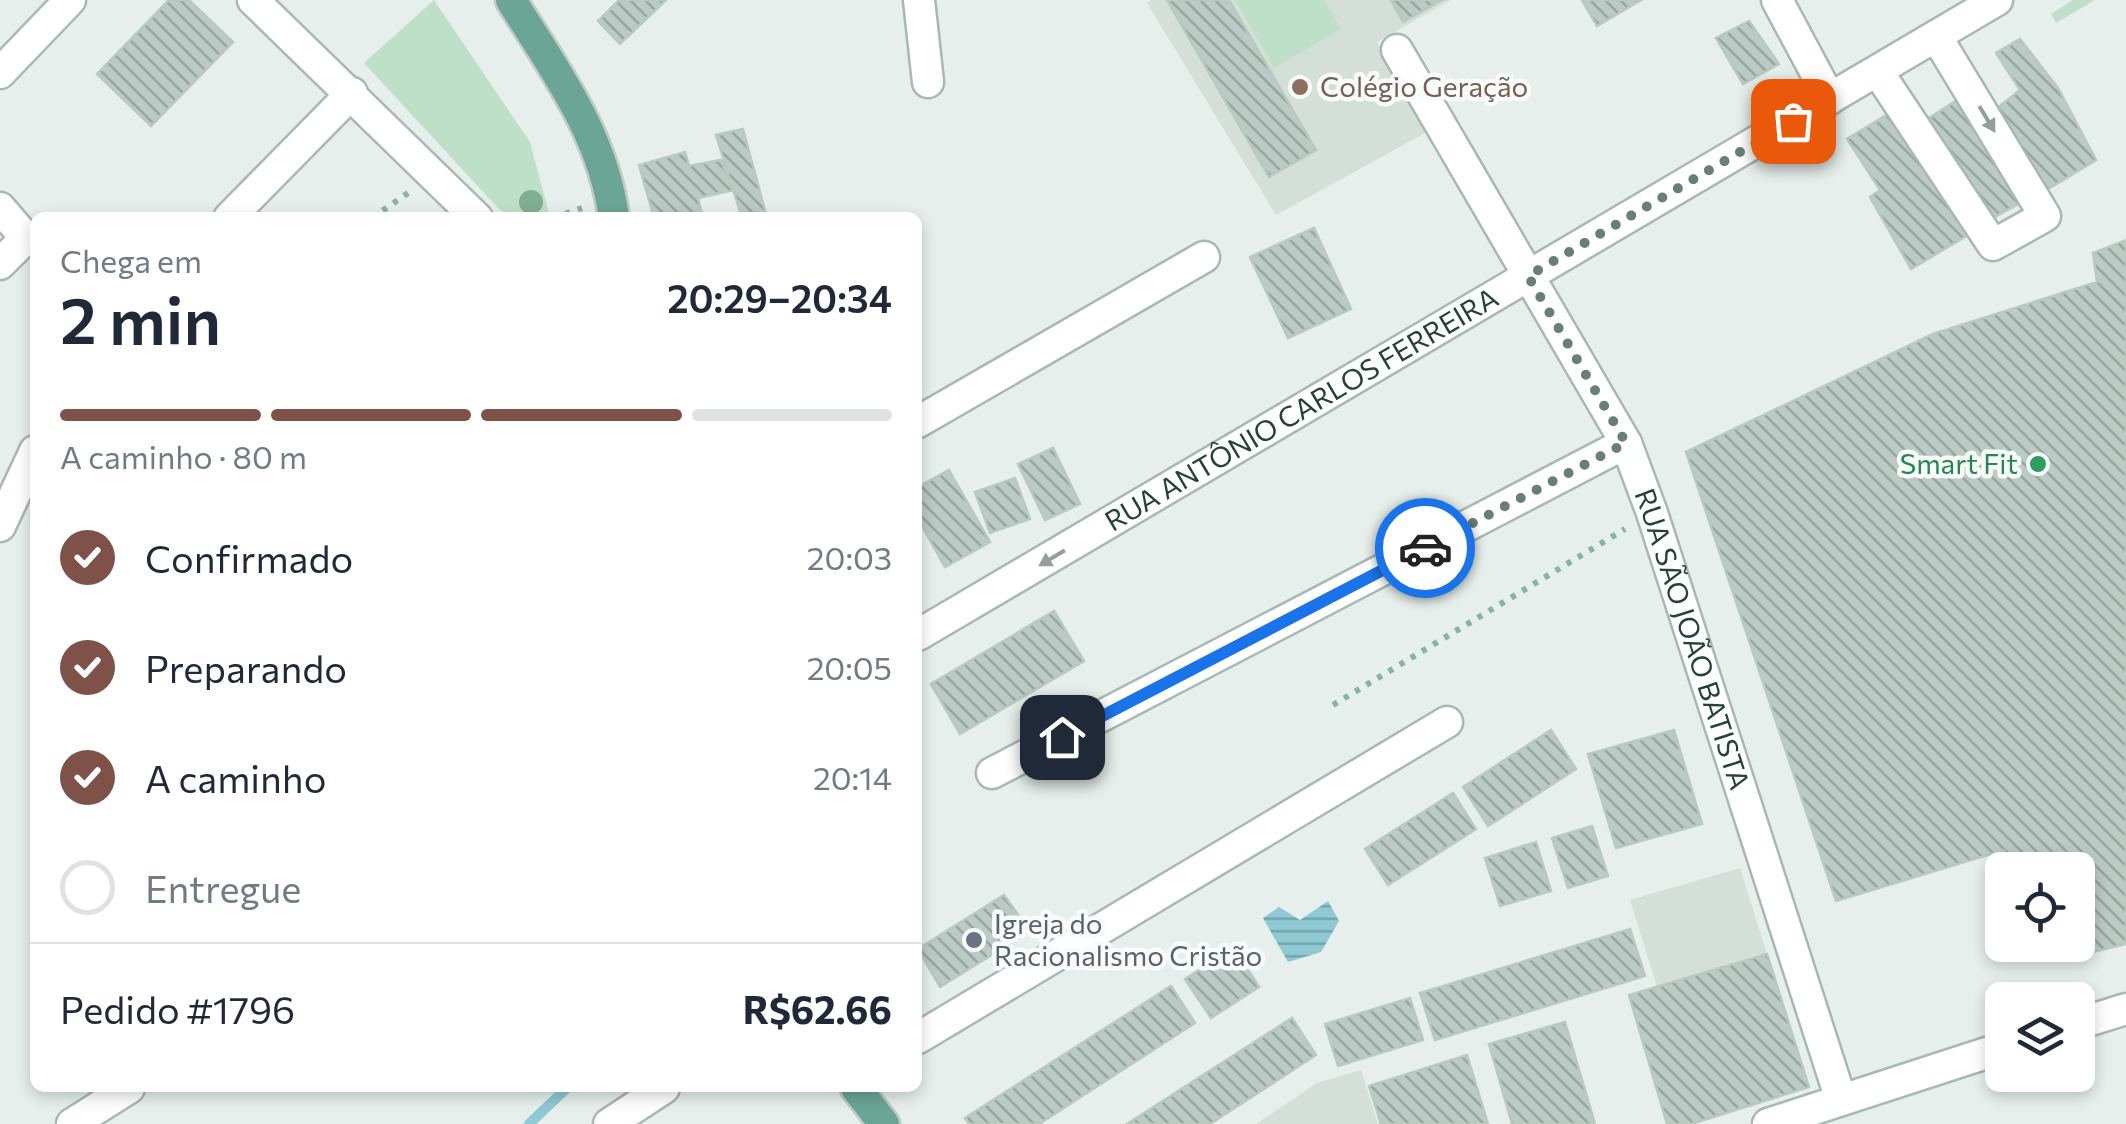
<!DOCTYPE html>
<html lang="pt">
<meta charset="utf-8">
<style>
body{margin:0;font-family:Commissioner,sans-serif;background:#f6f6f7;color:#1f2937;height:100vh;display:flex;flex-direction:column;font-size:38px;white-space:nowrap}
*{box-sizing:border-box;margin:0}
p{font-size:32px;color:#747a83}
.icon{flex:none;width:55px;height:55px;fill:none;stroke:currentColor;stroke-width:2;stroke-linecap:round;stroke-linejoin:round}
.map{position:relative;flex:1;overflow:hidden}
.side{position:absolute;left:30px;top:212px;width:892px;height:880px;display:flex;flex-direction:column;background:#fff;border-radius:15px;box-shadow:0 5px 15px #0003}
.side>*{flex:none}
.tools{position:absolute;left:1985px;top:852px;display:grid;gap:20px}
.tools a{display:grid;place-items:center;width:110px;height:110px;border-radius:15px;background:#fff;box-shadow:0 5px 15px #0003;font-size:50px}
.pin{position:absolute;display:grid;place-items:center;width:85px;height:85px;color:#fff;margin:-42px;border-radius:20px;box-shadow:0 5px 15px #0006}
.courier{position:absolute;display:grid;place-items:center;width:100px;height:100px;margin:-50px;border:8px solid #1a73e8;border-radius:50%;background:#fff;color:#222;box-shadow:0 2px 12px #0007}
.summary em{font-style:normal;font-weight:600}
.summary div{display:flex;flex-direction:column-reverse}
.summary{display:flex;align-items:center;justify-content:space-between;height:170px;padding:0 30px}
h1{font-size:65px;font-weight:600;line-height:75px}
.bar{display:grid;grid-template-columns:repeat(4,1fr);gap:15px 10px;align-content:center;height:120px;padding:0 30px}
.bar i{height:12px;border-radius:8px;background:#e0e1e3}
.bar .current{background:#7f5249}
.bar p{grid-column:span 4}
.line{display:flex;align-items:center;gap:25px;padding:0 30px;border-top:2px solid #e0e1e3}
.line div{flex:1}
ol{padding:0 30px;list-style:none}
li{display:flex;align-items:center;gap:30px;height:110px}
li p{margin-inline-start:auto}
li .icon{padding:10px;border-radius:50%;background:#7f5249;color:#fff;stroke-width:4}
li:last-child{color:#747a83}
li i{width:55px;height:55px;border:5px solid #e0e1e3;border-radius:50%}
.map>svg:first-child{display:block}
.built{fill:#d4dfda}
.green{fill:#bfe0c8}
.water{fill:url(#water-rules)}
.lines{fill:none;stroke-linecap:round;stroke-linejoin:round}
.stream{stroke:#8ec9d4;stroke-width:10}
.building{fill:url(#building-back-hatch);stroke:#b8c9c2;stroke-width:2.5}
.minor-casing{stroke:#a8b8b2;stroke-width:35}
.major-casing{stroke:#c2cac8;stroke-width:35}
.path{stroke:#86b3a5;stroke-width:6;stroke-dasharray:5 8;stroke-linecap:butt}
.minor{stroke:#fff;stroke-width:30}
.major{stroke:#6aa596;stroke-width:30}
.tree{fill:#80af93}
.oneway{fill:#92a09c}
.done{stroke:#687f78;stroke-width:10;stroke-dasharray:0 18}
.route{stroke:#1a73e8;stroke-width:12}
.education-dot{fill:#8d6e63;stroke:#f7fbf9;stroke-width:4}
.leisure-dot{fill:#2e9e5b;stroke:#f7fbf9;stroke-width:4}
.worship-dot{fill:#6b7280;stroke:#f7fbf9;stroke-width:4}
.labels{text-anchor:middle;stroke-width:9;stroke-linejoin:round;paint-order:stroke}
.education-label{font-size:28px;fill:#785e54;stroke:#f7fbf9;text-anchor:start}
.street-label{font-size:28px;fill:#24423a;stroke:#f7fbf9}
.leisure-label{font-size:28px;fill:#27864d;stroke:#f7fbf9;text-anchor:end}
.worship-label{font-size:28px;fill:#5b616d;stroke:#f7fbf9;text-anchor:start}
</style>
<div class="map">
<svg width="2126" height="1124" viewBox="0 0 2126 1124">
<defs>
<pattern id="water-rules" width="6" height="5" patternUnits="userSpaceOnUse" patternTransform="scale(2.5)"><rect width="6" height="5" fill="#8ec9d4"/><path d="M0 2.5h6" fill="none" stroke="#74a5ad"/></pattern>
<pattern id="building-back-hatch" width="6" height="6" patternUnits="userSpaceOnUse" patternTransform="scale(2.5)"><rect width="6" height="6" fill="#bbcac4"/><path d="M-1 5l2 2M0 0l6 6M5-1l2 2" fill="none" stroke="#98a6a0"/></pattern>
</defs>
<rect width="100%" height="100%" fill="#e6efeb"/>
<path class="built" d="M 1150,0 L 1451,0 L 1377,42 L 1427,132 L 1276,215 L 1147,3 Z
M 1740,868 L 1767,954 L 1657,987 L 1630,900 Z
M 1361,1070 L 1378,1124 L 1256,1124 L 1317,1083 Z"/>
<path class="green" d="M 434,0 L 530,142 L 550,217 L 510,217 L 497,207 L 364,63 Z
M 1235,0 L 1324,0 L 1341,29 L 1274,68 Z
M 2073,0 L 2095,0 L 2056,23 L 2051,14 Z"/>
<path class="water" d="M 1328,901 L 1339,921 L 1321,952 L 1288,962 L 1263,918 L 1279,907 L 1300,920 Z"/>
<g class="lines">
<path class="stream" d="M 529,1124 L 567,1088"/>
</g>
<path class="building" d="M 169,0 L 189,0 L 233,42 L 151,126 L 97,74 Z
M 619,0 L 666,0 L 620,44 L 598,21 Z
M 1167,0 L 1229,0 L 1316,150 L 1269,177 Z
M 1391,0 L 1442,0 L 1403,22 Z
M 1582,0 L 1641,0 L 1597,26 Z
M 1749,21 L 1779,64 L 1743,84 L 1716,38 Z
M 2020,39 L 2058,88 L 2096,160 L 2025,203 L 1974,127 L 2020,90 L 1996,53 Z
M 1959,99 L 2020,203 L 1989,220 L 1926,120 Z
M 1890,113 L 1983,226 L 1911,269 L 1870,197 L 1880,190 L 1847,139 Z
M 743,129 L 767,218 L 742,218 L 716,135 Z
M 685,152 L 689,166 L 721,160 L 733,190 L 698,198 L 703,218 L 654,218 L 639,165 Z
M 1314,228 L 1351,309 L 1288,338 L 1250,257 Z
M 2126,240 L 2126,944 L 2093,952 L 2078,941 L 2078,870 L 2009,870 L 2004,850 L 1836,901 L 1686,452 L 1933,334 L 2097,282 L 2093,253 Z
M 1053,448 L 1080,504 L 1045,520 L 1018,464 Z
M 949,470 L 990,542 L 945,567 L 918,519 L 918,487 Z
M 1015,478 L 1030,519 L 990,533 L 975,492 Z
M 1054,611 L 1084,661 L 960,734 L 931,684 Z
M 1551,730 L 1576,769 L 1488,826 L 1463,787 Z
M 1674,730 L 1702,824 L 1616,848 L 1588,754 Z
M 1453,793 L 1476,829 L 1388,885 L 1365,849 Z
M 1592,826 L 1608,876 L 1568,888 L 1552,838 Z
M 1536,842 L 1551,891 L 1500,906 L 1485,858 Z
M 1004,895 L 1030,931 L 940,987 L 918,949 Z
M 1630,929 L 1645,976 L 1435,1040 L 1420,993 Z
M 1234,948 L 1259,987 L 1211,1018 L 1185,979 Z
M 1767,954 L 1809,1087 L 1691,1124 L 1667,1124 L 1629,995 Z
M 1171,986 L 1195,1023 L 1039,1124 L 969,1124 L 965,1118 Z
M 1410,998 L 1423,1040 L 1338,1066 L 1325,1024 Z
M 1292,1018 L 1316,1055 L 1210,1124 L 1127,1124 Z
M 1565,1022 L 1595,1124 L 1512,1124 L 1489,1044 Z
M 1467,1055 L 1488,1124 L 1381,1124 L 1369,1086 Z"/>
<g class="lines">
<g class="minor-casing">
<g id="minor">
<path d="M 253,0 L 477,218"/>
<path d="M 919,0 L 928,82"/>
<path d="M 1777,0 L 1830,99"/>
<path id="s1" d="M 1397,50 L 1626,443 L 1652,513 L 1841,1100"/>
<path d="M 1878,72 L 1993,245 L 2045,216 L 1936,36"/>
<path d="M 0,73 L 70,0"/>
<path d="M 0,208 L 26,238 L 0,264"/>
<path d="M 229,218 L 352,93"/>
<path d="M 918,422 L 1204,257"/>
<path d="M 0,526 L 35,451"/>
<path id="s2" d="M 918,635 L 1997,0"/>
<path d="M 992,773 L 1626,443"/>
<path d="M 2078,1024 L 2126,1009"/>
<path d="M 918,1038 L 1447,722"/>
<path d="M 72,1124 L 129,1088"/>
<path d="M 609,1124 L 664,1088"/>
<path d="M 1768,1124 L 2002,1048"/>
</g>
</g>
<g class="major-casing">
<path id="major" d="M 511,0 C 555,71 603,134 614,218
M 856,1088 L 884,1124"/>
</g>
<path class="path" d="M 372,218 L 408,193
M 553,218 L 582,208
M 1333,705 L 1625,529"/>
<use href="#minor" class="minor"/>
<use href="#major" class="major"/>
</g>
<circle class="tree" cx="531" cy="202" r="12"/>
<defs><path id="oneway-solid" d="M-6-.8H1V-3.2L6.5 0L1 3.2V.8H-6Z" transform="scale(2.5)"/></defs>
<g class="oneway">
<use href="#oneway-solid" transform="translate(1987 119) rotate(59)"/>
<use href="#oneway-solid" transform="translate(1052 558) rotate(149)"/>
</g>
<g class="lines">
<path class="done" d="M 1425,548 L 1626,443 L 1528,276 L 1793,121"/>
<path class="route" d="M 1062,737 L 1425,548"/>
</g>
<circle class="education-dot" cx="1300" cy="87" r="10"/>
<circle class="leisure-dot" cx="2038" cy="464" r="10"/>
<circle class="worship-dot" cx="974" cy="940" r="10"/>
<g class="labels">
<g class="education-label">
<text x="1320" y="97">Colégio Geração</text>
</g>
<g class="street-label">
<text dy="10" stroke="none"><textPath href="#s2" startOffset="445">RUA ANTÔNIO CARLOS FERREIRA</textPath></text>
<text dy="10" stroke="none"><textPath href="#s1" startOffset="662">RUA SÃO JOÃO BATISTA</textPath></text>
</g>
<g class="leisure-label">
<text x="2018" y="474">Smart Fit</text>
</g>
<g class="worship-label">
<text x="994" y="934">Igreja do<tspan x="994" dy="32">Racionalismo Cristão</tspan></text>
</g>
</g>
</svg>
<div class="tools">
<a><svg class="icon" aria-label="locate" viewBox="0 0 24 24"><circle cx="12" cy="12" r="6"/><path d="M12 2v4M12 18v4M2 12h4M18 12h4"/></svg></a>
<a><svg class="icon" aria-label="layers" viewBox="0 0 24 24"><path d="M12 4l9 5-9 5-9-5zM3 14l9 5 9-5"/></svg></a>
</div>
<div class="pin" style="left:1793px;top:121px;background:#ea580c"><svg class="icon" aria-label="bag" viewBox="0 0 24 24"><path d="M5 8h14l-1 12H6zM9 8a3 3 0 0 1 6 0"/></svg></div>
<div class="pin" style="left:1062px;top:737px;background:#1f2937"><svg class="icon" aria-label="home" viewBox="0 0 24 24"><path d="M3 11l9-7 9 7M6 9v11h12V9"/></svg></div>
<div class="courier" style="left:1425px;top:548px"><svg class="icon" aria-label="car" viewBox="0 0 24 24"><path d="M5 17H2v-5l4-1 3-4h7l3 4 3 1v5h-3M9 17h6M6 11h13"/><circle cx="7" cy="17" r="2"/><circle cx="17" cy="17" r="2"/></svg></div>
<section class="side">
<div class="summary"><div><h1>2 min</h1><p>Chega em</p></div><em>20:29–20:34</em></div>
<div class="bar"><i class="current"></i><i class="current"></i><i class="current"></i><i></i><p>A caminho · 80 m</p></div>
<ol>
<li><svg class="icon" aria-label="check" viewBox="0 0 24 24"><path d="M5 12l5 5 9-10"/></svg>Confirmado<p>20:03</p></li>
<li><svg class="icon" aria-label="check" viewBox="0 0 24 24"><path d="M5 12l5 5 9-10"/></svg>Preparando<p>20:05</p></li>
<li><svg class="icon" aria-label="check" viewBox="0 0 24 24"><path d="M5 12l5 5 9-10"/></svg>A caminho<p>20:14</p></li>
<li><i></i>Entregue</li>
</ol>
<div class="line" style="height:130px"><div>Pedido #1796</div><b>R$62.66</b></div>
</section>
</div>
